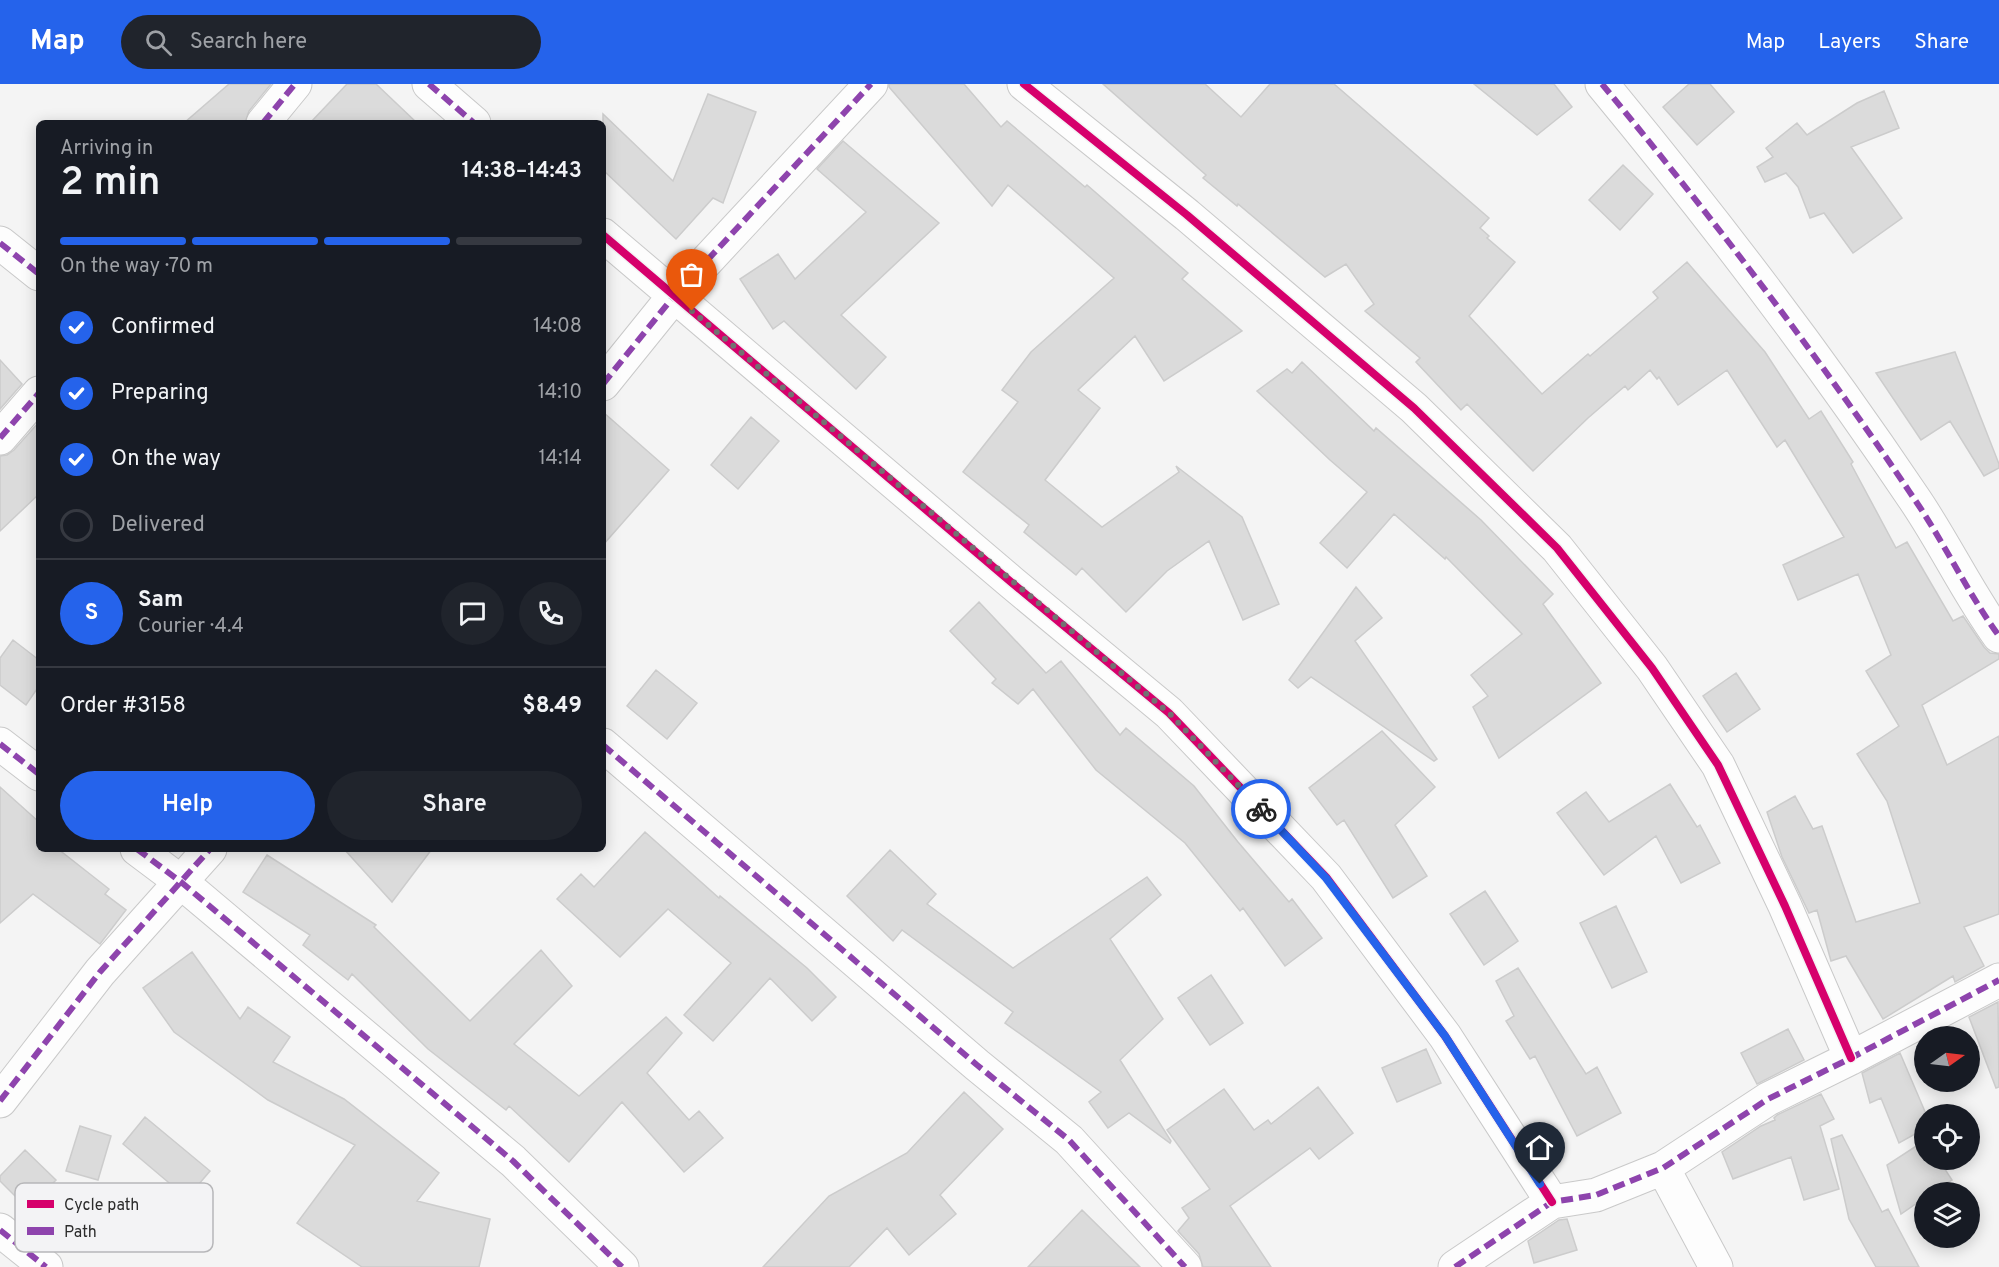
<!DOCTYPE html>
<meta charset="utf-8">
<style>
body{margin:0;font-family:Overpass,sans-serif;background:#20242c;color:#f1f3f6;height:100vh;display:flex;flex-direction:column;font-size:22px;white-space:nowrap}
*{box-sizing:border-box;margin:0}
p{font-size:20px;color:#9ea1a6}
.icon{flex:none;width:33px;height:33px;fill:none;stroke:currentColor;stroke-width:2;stroke-linecap:round;stroke-linejoin:round}
.map{position:relative;flex:1;overflow:hidden}
.details{position:absolute;left:36px;top:36px;width:570px;height:732px;display:flex;flex-direction:column;background:#171b24;border-radius:9px;box-shadow:0 3px 15px #0003}
.details>*{flex:none}
.needle{width:39px;rotate:76deg}
.tools{position:absolute;left:1914px;top:942px;display:grid;gap:12px}
.tools a{display:grid;place-items:center;width:66px;height:66px;border-radius:50%;background:#171b24;box-shadow:0 3px 15px #0003;font-size:30px}
.pin{position:absolute;display:grid;place-items:center;width:51px;height:51px;color:#fff;margin:-62px -26px;border-radius:50% 50% 50% 0;rotate:-45deg;box-shadow:0 0 6px #0007}
.pin .icon{rotate:45deg}
.courier{position:absolute;display:grid;place-items:center;width:60px;height:60px;margin:-30px;border:4px solid #2563eb;border-radius:50%;background:#fff;color:#222;box-shadow:0 2px 8px #0007}
.summary em{font-style:normal;font-weight:600}
.summary div{display:flex;flex-direction:column-reverse}
.summary{display:flex;align-items:center;justify-content:space-between;height:102px;padding:0 24px}
h1{font-size:39px;font-weight:600;line-height:45px}
.bar{display:grid;grid-template-columns:repeat(4,1fr);gap:9px 6px;align-content:center;height:72px;padding:0 24px}
.bar i{height:8px;border-radius:4px;background:#363941}
.bar .active{background:#2563eb}
.bar p{grid-column:span 4}
.line{display:flex;align-items:center;gap:15px;padding:0 24px;border-top:2px solid #363941}
.line div{flex:1}
.round{display:grid;place-items:center;flex:none;width:63px;height:63px;border-radius:32px;background:#20242c}
ol{padding:0 24px;list-style:none}
li{display:flex;align-items:center;gap:18px;height:66px}
li p{margin-inline-start:auto}
li .icon{padding:6px;border-radius:50%;background:#2563eb;color:#fff;stroke-width:4}
li:last-child{color:#9ea1a6}
li i{width:33px;height:33px;border:3px solid #363941;border-radius:50%}
.action{display:flex;gap:12px;margin-top:auto;padding:12px 24px}
.action a{flex:1;height:69px;border-radius:36px;background:#2563eb;color:#fff;font-size:24px;font-weight:600;line-height:69px;text-align:center}
.action a+a{background:#20242c;color:#f1f3f6}
header{display:flex;align-items:center;gap:36px;box-sizing:border-box;height:84px;padding:0 30px;background:#2563eb;color:#fff}
header strong{font-size:28px}
nav{display:flex;gap:33px;margin-inline-start:auto;font-size:21px}
.search{width:420px;height:54px;background:#20242c;display:flex;align-items:center;gap:15px;box-sizing:border-box;padding:0 21px;border-radius:33px;color:#9ea1a6;font-size:22px}
.map>svg:first-child{display:block}
.building{fill:#dbdbdb;stroke:#ccc;stroke-width:1.5}
.lines{fill:none;stroke-linecap:round;stroke-linejoin:round}
.minor-casing{stroke:#c9c9c9;stroke-width:35}
.minor{stroke:#fdfdfd;stroke-width:33}
.quiet{stroke:#8e44ad;stroke-width:6;stroke-dasharray:12 6;stroke-linecap:butt}
.cycleway-casing{stroke:#f3f3f5;stroke-width:11}
.cycleway{stroke:#d6006c;stroke-width:8}
.done{stroke:#727272;stroke-width:6;stroke-dasharray:0 10.8}
.route{stroke:#2563eb;stroke-width:8}
.key{fill:#f3f3f5;stroke:#b7b7b9;stroke-width:1.5}
.key-label{font-size:16px;fill:#2c2c2c}
</style>
<header>
<strong>Map</strong>
<div class="search"><svg class="icon" aria-label="search" viewBox="0 0 24 24"><circle cx="10" cy="10" r="6"/><path d="M15 15l6 6"/></svg>Search here</div>
<nav><a>Map</a><a>Layers</a><a>Share</a></nav>
</header>
<div class="map">
<svg width="1999" height="1183" viewBox="0 0 1999 1183">
<rect width="100%" height="100%" fill="#f4f4f4"/>
<path class="building" d="M 229,0 L 271,0 L 249,27 L 245,39 L 184,39 Z
M 347,0 L 376,0 L 417,39 L 310,39 Z
M 889,0 L 964,0 L 1001,43 L 1007,37 L 1085,103 L 1087,101 L 1188,189 L 1182,195 L 1242,247 L 1164,297 L 1135,252 L 1078,306 L 1100,324 L 1045,396 L 1102,443 L 1179,388 L 1176,382 L 1242,433 L 1279,520 L 1243,536 L 1209,457 L 1167,487 L 1126,528 L 1082,484 L 1076,491 L 1024,448 L 1029,441 L 963,388 L 1018,318 L 1002,306 L 1031,268 L 1114,194 L 1008,101 L 992,122 L 889,3 Z
M 1103,0 L 1205,0 L 1241,33 L 1270,0 L 1334,0 L 1489,134 L 1480,144 L 1489,152 L 1487,154 L 1515,178 L 1469,232 L 1542,310 L 1588,270 L 1590,272 L 1658,214 L 1653,208 L 1687,178 L 1765,268 L 1809,335 L 1821,327 L 1853,378 L 1851,380 L 1896,464 L 1907,458 L 1953,537 L 1963,532 L 1984,563 L 1990,569 L 1999,570 L 1999,575 L 1922,621 L 1947,681 L 1999,652 L 1999,830 L 1964,843 L 1984,882 L 1955,898 L 1953,892 L 1883,935 L 1846,872 L 1831,877 L 1817,826 L 1809,829 L 1782,773 L 1767,728 L 1795,712 L 1813,745 L 1822,742 L 1856,838 L 1920,819 L 1887,717 L 1857,670 L 1899,642 L 1866,587 L 1891,571 L 1858,490 L 1798,516 L 1783,481 L 1844,453 L 1785,356 L 1777,363 L 1727,286 L 1678,321 L 1659,293 L 1657,295 L 1650,286 L 1628,306 L 1625,302 L 1588,334 L 1533,387 L 1467,320 L 1461,326 L 1416,278 L 1420,274 L 1365,227 L 1374,220 L 1346,180 L 1325,193 L 1320,189 L 1238,120 L 1237,122 L 1203,94 L 1206,91 Z
M 1474,0 L 1554,0 L 1572,23 L 1537,51 Z
M 1689,0 L 1710,0 L 1734,28 L 1697,61 L 1663,23 Z
M 1884,7 L 1899,44 L 1851,63 L 1902,134 L 1853,169 L 1824,129 L 1810,134 L 1798,103 L 1786,89 L 1765,98 L 1757,83 L 1773,73 L 1766,64 L 1797,39 L 1807,51 L 1857,19 Z
M 708,10 L 756,28 L 723,119 L 713,114 L 676,155 L 603,86 L 603,30 L 673,97 Z
M 843,57 L 939,139 L 841,231 L 886,273 L 856,305 L 784,237 L 773,245 L 740,195 L 778,170 L 795,195 L 866,128 L 817,85 Z
M 1623,81 L 1653,110 L 1620,146 L 1589,116 Z
M 1955,268 L 1999,380 L 1999,384 L 1984,392 L 1950,337 L 1921,356 L 1876,289 Z
M 0,276 L 22,300 L 0,325 Z
M 1302,278 L 1374,347 L 1376,344 L 1481,436 L 1553,510 L 1543,520 L 1601,599 L 1499,674 L 1473,623 L 1488,612 L 1471,591 L 1522,550 L 1446,473 L 1445,475 L 1394,430 L 1347,484 L 1320,459 L 1367,408 L 1330,376 L 1257,307 L 1287,285 L 1292,289 Z
M 603,328 L 669,386 L 603,461 Z
M 751,333 L 779,357 L 738,405 L 711,381 Z
M 39,338 L 39,410 L 0,447 L 0,372 L 7,371 L 14,366 Z
M 1356,503 L 1382,534 L 1355,557 L 1437,675 L 1434,677 L 1311,593 L 1298,604 L 1289,596 Z
M 979,518 L 1046,589 L 1061,577 L 1120,651 L 1126,644 L 1194,702 L 1238,758 L 1289,818 L 1292,815 L 1322,854 L 1285,882 L 1243,824 L 1240,827 L 1185,759 L 1096,686 L 1033,605 L 1018,620 L 992,599 L 996,595 L 950,547 Z
M 13,556 L 39,576 L 39,602 L 26,621 L 0,601 L 0,574 Z
M 656,586 L 697,619 L 667,655 L 627,622 Z
M 1736,589 L 1760,625 L 1727,648 L 1703,612 Z
M 1382,647 L 1435,703 L 1395,741 L 1427,792 L 1393,814 L 1344,736 L 1337,741 L 1309,704 Z
M 1670,700 L 1697,743 L 1700,741 L 1720,779 L 1681,799 L 1656,752 L 1604,791 L 1557,729 L 1586,708 L 1609,738 Z
M 0,703 L 39,738 L 39,765 L 58,765 L 109,805 L 105,810 L 126,826 L 100,860 L 33,810 L 0,839 Z
M 645,748 L 719,814 L 720,812 L 807,884 L 836,913 L 812,937 L 770,894 L 713,957 L 684,931 L 731,879 L 668,825 L 620,873 L 557,815 L 581,790 L 594,803 Z
M 344,765 L 432,765 L 392,818 Z
M 890,766 L 936,810 L 927,820 L 1013,884 L 1147,793 L 1161,811 L 1110,855 L 1163,935 L 1120,976 L 1171,1057 L 1170,1059 L 1129,1029 L 1108,1044 L 1089,1018 L 1101,1008 L 1005,939 L 1013,928 L 902,846 L 893,857 L 847,812 Z
M 267,771 L 376,841 L 374,843 L 470,937 L 541,866 L 572,902 L 514,960 L 579,1012 L 666,933 L 682,949 L 647,989 L 689,1036 L 699,1027 L 723,1054 L 684,1088 L 622,1018 L 569,1078 L 509,1022 L 506,1026 L 428,965 L 352,890 L 348,896 L 303,861 L 310,851 L 243,808 Z
M 1485,807 L 1518,857 L 1484,881 L 1450,830 Z
M 1616,822 L 1647,888 L 1612,904 L 1580,839 Z
M 192,868 L 240,935 L 248,923 L 290,953 L 273,978 L 344,1015 L 439,1089 L 417,1117 L 490,1135 L 479,1183 L 362,1183 L 297,1139 L 355,1061 L 268,1016 L 174,948 L 143,904 Z
M 1518,884 L 1586,990 L 1597,983 L 1621,1029 L 1577,1052 L 1535,972 L 1530,975 L 1506,937 L 1514,932 L 1496,897 Z
M 1211,891 L 1243,939 L 1210,961 L 1178,914 Z
M 1998,918 L 1999,1003 L 1996,1004 L 1969,933 Z
M 1788,945 L 1804,976 L 1757,1000 L 1741,969 Z
M 1426,965 L 1441,999 L 1397,1018 L 1382,984 Z
M 1900,969 L 1926,1030 L 1924,1030 L 1924,1045 L 1899,1059 L 1881,1014 L 1870,1019 L 1862,989 Z
M 1318,1003 L 1353,1049 L 1319,1075 L 1310,1064 L 1230,1122 L 1271,1183 L 1203,1183 L 1199,1170 L 1178,1147 L 1189,1134 L 1182,1124 L 1210,1105 L 1167,1046 L 1224,1005 L 1254,1046 L 1268,1036 L 1271,1040 Z
M 964,1008 L 1003,1045 L 940,1111 L 956,1130 L 909,1171 L 887,1144 L 849,1183 L 763,1183 L 829,1112 L 907,1069 Z
M 1821,1010 L 1834,1035 L 1820,1042 L 1839,1105 L 1804,1116 L 1791,1073 L 1733,1095 L 1722,1068 L 1761,1042 L 1775,1036 L 1774,1034 L 1777,1031 Z
M 145,1033 L 210,1087 L 187,1114 L 123,1060 Z
M 80,1042 L 111,1052 L 98,1096 L 66,1087 Z
M 1842,1051 L 1882,1128 L 1888,1125 L 1919,1183 L 1876,1183 L 1849,1135 L 1831,1055 Z
M 1924,1057 L 1924,1076 L 1939,1076 L 1952,1096 L 1933,1108 L 1924,1108 L 1924,1114 L 1901,1130 L 1887,1081 Z
M 25,1066 L 56,1096 L 28,1125 L 0,1097 L 0,1092 Z
M 1082,1126 L 1140,1183 L 1028,1183 Z
M 1567,1135 L 1577,1166 L 1534,1179 L 1528,1157 L 1559,1136 Z"/>
<g class="lines">
<g class="minor-casing">
<path id="minor" d="M 429,0 L 474,39
M 1024,0 L 1187,131 L 1414,324 L 1557,464 L 1652,584 L 1718,681 L 1785,822 L 1851,974
M 1602,0 C 1712,133 1817,270 1913,413 C 1944,458 1967,508 1999,552
M 263,39 L 295,0
M 603,151 L 1011,498 L 1169,629 L 1326,793 L 1445,952 L 1552,1118
M 0,159 L 39,190
M 603,300 L 674,212 L 871,0
M 0,354 L 39,309
M 0,660 L 39,690
M 603,661 L 977,981 L 1069,1056 L 1185,1183
M 137,765 L 181,798 L 513,1077 L 622,1183
M 0,1017 L 100,888 L 210,765
M 1663,1084 L 1716,1183
M 0,1146 L 46,1183
M 1455,1183 L 1552,1118 L 1596,1111 L 1663,1084 L 1768,1015 L 1851,974 L 1999,896"/>
</g>
<use href="#minor" class="minor"/>
<path class="quiet" d="M 429,0 L 474,39
M 1602,0 C 1712,133 1817,270 1913,413 C 1944,458 1967,508 1999,552
M 263,39 L 295,0
M 0,159 L 39,190
M 603,300 L 674,212 L 871,0
M 0,354 L 39,309
M 0,660 L 39,690
M 603,661 L 977,981 L 1069,1056 L 1185,1183
M 137,765 L 181,798 L 513,1077 L 622,1183
M 0,1017 L 100,888 L 210,765
M 0,1146 L 46,1183
M 1455,1183 L 1552,1118 L 1596,1111 L 1663,1084 L 1768,1015 L 1851,974 L 1999,896"/>
<g class="cycleway-casing">
<path id="cycleway" d="M 1024,0 L 1187,131 L 1414,324 L 1557,464 L 1652,584 L 1718,681 L 1785,822 L 1851,974
M 603,151 L 1011,498 L 1169,629 L 1326,793 L 1445,952 L 1552,1118"/>
</g>
<use href="#cycleway" class="cycleway"/>
</g>
<g class="lines">
<path class="done" d="M 692,227 L 1169,629 L 1261,725"/>
<path class="route" d="M 1261,725 L 1326,794 L 1445,952 L 1540,1100"/>
</g>
<rect x="15" y="1099" width="198" height="69" rx="9" class="key"/>
<rect x="27" y="1116" width="27" height="8" fill="#d6006c"/>
<rect x="27" y="1143" width="27" height="8" fill="#8e44ad"/>
<g class="key-label">
<text x="64" y="1126">Cycle path</text>
<text x="64" y="1153">Path</text>
</g>
</svg>
<div class="tools">
<a><svg class="needle" viewBox="-14 -14 28 28"><path d="M0-13l5 13h-10z" fill="#e53935"/><path d="M0 13l5-13h-10z" fill="#9ea1a6"/></svg></a>
<a><svg class="icon" aria-label="locate" viewBox="0 0 24 24"><circle cx="12" cy="12" r="6"/><path d="M12 2v4M12 18v4M2 12h4M18 12h4"/></svg></a>
<a><svg class="icon" aria-label="layers" viewBox="0 0 24 24"><path d="M12 4l9 5-9 5-9-5zM3 14l9 5 9-5"/></svg></a>
</div>
<div class="pin" style="left:692px;top:227px;background:#ea580c"><svg class="icon" aria-label="bag" viewBox="0 0 24 24"><path d="M5 8h14l-1 12H6zM9 8a3 3 0 0 1 6 0"/></svg></div>
<div class="pin" style="left:1540px;top:1100px;background:#1f2937"><svg class="icon" aria-label="home" viewBox="0 0 24 24"><path d="M3 11l9-7 9 7M6 9v11h12V9"/></svg></div>
<div class="courier" style="left:1261px;top:725px"><svg class="icon" aria-label="bike" viewBox="0 0 24 24"><circle cx="6" cy="16" r="4"/><circle cx="18" cy="16" r="4"/><path d="M6 16l4-8h5l3 8M10 8l3 8H6M13 5h3"/></svg></div>
<section class="details">
<div class="summary"><div><h1>2 min</h1><p>Arriving in</p></div><em>14:38–14:43</em></div>
<div class="bar"><i class="active"></i><i class="active"></i><i class="active"></i><i></i><p>On the way · 70 m</p></div>
<ol>
<li><svg class="icon" aria-label="check" viewBox="0 0 24 24"><path d="M5 12l5 5 9-10"/></svg>Confirmed<p>14:08</p></li>
<li><svg class="icon" aria-label="check" viewBox="0 0 24 24"><path d="M5 12l5 5 9-10"/></svg>Preparing<p>14:10</p></li>
<li><svg class="icon" aria-label="check" viewBox="0 0 24 24"><path d="M5 12l5 5 9-10"/></svg>On the way<p>14:14</p></li>
<li><i></i>Delivered</li>
</ol>
<div class="line" style="height:108px"><b class="round" style="background:#2563eb;color:#fff">S</b><div><b>Sam</b><p>Courier · 4.4</p></div><a class="round"><svg class="icon" aria-label="chat" viewBox="0 0 24 24"><path d="M4 5h16v11H9l-5 4z"/></svg></a><a class="round"><svg class="icon" aria-label="phone" viewBox="0 0 24 24"><path d="M5 4h4l2 5-3 2q2 4 5 5l2-3 5 2v4C11 20 4 13 5 4z"/></svg></a></div>
<div class="line" style="height:78px"><div>Order #3158</div><b>$8.49</b></div>
<div class="action"><a>Help</a><a>Share</a></div>
</section>
</div>
